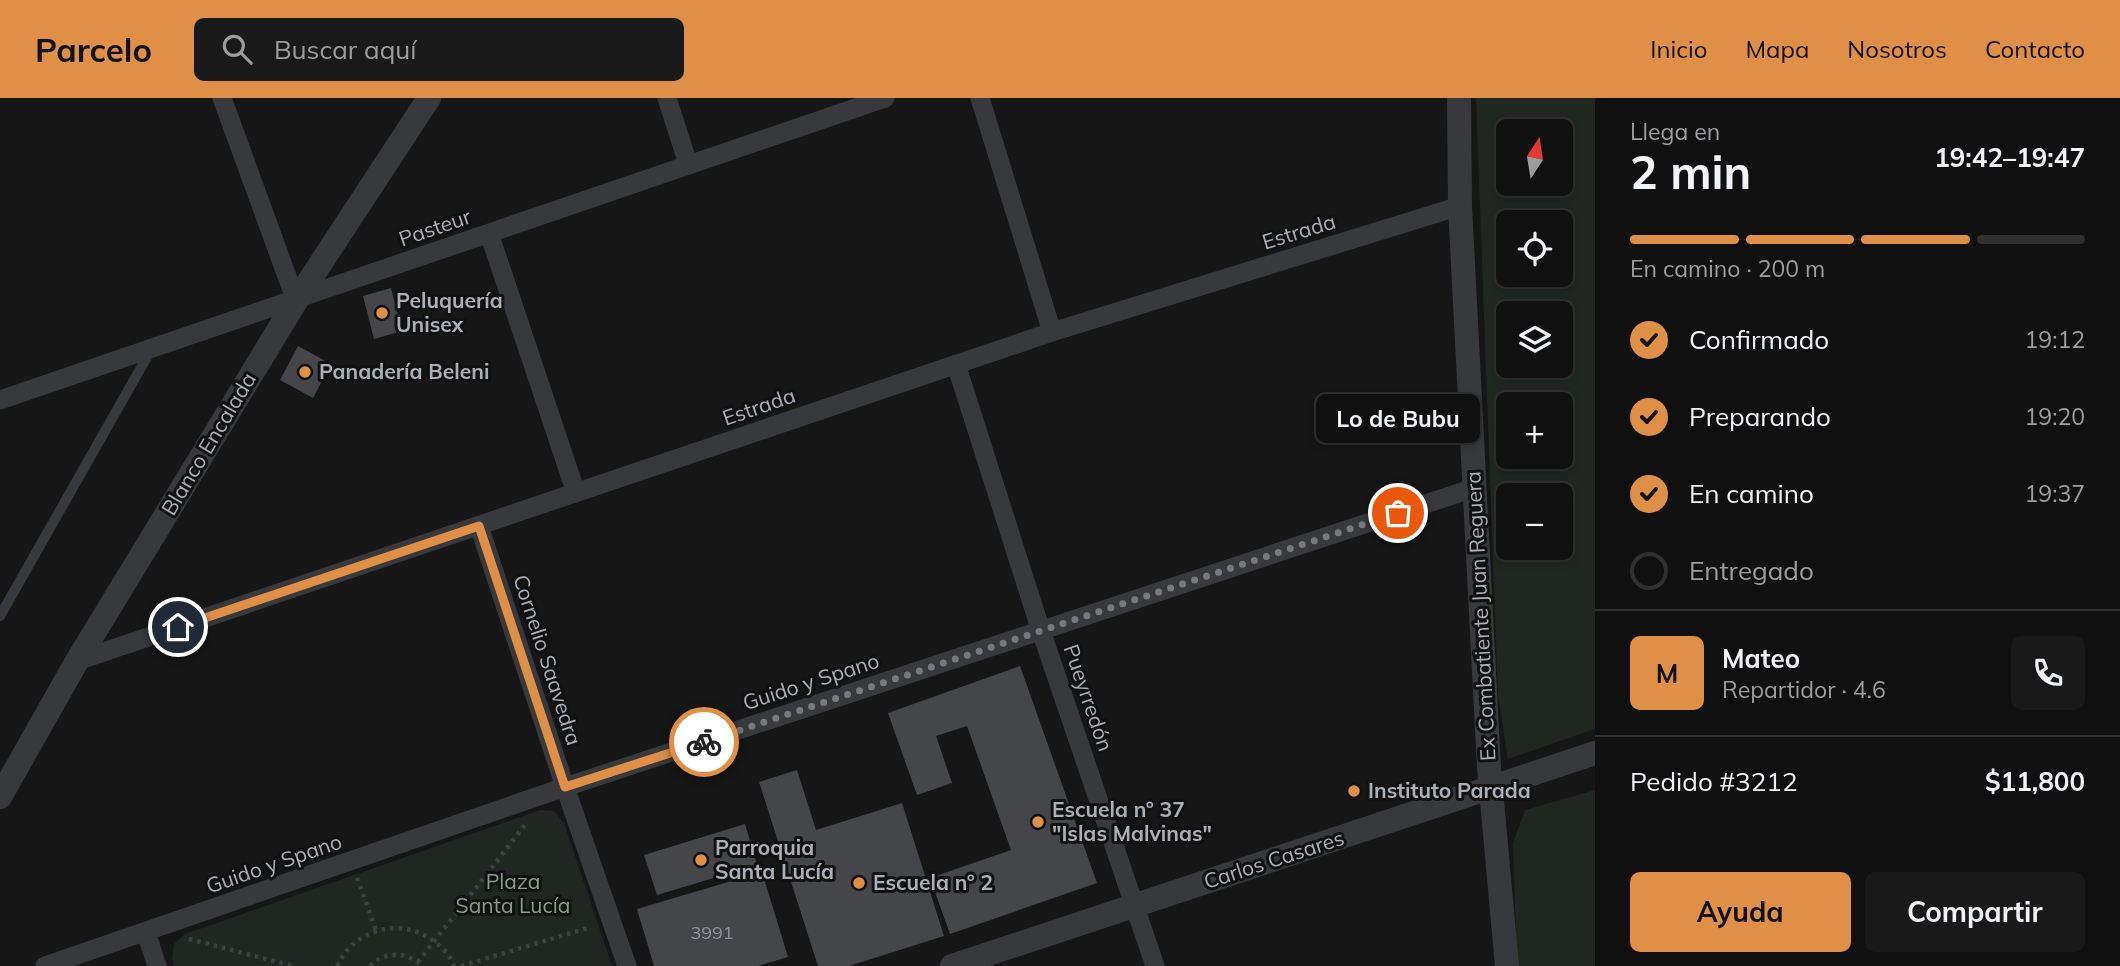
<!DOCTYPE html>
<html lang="es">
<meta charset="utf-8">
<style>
body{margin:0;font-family:Mulish,sans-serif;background:#19191a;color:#f1f3f6;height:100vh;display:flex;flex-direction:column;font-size:26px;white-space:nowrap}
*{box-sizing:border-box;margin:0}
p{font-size:23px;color:#9c9d9f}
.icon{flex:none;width:38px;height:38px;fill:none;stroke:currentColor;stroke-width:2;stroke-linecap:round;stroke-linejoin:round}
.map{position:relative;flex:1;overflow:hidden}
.panel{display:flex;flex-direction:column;background:#101011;width:525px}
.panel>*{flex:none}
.needle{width:46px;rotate:12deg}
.controls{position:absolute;left:1496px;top:21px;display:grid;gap:14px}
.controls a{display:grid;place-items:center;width:77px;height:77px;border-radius:10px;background:#101011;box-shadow:0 4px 10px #0003,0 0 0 2px #303031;font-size:35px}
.pin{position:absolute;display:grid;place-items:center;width:60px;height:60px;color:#fff;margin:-30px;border:4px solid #fff;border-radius:50%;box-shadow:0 2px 7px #0007}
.courier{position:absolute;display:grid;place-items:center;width:70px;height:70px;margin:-35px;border:5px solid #df9046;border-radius:50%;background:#fff;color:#222;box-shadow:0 2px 9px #0007}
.bubble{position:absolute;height:49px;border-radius:10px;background:#101011;box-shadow:0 4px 10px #0003,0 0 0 2px #303031;font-size:23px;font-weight:700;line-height:49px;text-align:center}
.head em{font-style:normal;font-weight:700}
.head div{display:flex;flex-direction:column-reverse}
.head{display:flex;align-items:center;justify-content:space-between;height:119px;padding:0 35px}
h1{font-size:46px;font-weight:700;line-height:52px}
.bar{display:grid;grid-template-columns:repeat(4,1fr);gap:10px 7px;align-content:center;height:84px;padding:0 35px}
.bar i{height:9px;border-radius:5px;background:#303031}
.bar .current{background:#df9046}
.bar p{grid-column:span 4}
.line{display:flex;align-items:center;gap:18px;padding:0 35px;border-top:2px solid #303031}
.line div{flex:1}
.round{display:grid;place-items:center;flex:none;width:74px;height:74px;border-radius:10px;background:#19191a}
ol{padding:0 35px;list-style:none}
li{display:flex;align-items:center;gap:21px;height:77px}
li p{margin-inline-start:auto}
li .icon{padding:7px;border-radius:50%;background:#df9046;color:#111;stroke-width:4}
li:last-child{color:#9c9d9f}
li i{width:38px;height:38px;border:4px solid #303031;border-radius:50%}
.cta{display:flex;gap:14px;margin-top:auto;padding:14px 35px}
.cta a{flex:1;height:80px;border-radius:10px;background:#df9046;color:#111;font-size:28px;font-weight:700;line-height:80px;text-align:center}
.cta a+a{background:#19191a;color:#f1f3f6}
header{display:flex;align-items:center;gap:42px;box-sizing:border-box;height:98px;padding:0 35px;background:#df9046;color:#111}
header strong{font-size:33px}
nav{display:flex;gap:38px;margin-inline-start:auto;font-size:24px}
.search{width:490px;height:63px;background:#19191a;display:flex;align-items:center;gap:18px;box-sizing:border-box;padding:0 24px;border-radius:10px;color:#9c9d9f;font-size:26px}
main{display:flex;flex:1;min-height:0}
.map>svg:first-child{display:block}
.green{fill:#202720;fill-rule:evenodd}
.building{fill:#45464a}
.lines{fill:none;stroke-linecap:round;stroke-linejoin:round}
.path{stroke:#3d4043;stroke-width:4.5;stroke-dasharray:3.5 5;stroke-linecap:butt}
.service{stroke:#37393c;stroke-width:10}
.minor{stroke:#37393c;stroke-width:19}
.tertiary{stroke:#37393c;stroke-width:24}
.done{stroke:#76797e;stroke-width:7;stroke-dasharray:0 12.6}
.route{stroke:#df9046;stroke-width:9}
.poi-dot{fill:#df9046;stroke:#111112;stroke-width:2.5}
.labels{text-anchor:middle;stroke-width:6;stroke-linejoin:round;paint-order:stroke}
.number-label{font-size:18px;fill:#90959b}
.street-label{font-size:21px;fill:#a9afb6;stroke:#111112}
.poi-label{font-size:21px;font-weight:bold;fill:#a9afb6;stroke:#111112;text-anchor:start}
.park-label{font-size:21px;fill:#859f82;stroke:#111112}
</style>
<header>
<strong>Parcelo</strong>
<div class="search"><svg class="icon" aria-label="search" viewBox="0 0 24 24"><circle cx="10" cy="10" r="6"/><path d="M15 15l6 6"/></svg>Buscar aquí</div>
<nav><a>Inicio</a><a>Mapa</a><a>Nosotros</a><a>Contacto</a></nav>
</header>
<main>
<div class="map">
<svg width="1595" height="868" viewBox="0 0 1595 868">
<rect width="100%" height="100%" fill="#161617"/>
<path class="green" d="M 1476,0 L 1595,0 L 1595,631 L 1508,661 L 1498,597 ZM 1508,33 L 1561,33 L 1561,86 L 1508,86 ZM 1508,124 L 1561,124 L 1561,177 L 1508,177 ZM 1508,215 L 1561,215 L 1561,268 L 1508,268 ZM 1508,306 L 1561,306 L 1561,359 L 1508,359 ZM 1508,397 L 1561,397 L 1561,450 L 1508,450 Z
M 1595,692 L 1595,868 L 1517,868 L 1513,745 L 1525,712 Z
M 540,712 L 554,713 L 564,725 L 612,868 L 174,868 L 172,861 L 174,846 L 185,836 Z"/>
<path class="building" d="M 391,190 L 402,233 L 374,241 L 363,198 Z
M 298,248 L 331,266 L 313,300 L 280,282 Z
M 1020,568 L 1097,785 L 950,836 L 930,780 L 1011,752 L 967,628 L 936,638 L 952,685 L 917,697 L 888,615 Z
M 797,672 L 816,732 L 902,705 L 944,838 L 849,868 L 818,868 L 759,684 Z
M 745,726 L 757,767 L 657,797 L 644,757 Z
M 762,774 L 788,859 L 758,868 L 654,868 L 637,811 Z"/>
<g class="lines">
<path class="path" d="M 357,780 L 376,832
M 189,841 L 293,868
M 418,864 L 525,727
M 337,868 C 354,833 395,819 429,840 C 439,846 450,856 454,868
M 370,868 C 385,853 406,853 422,868
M 461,868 L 591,829"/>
<path class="service" d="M 0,518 L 151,252"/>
<path class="minor" d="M 222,0 L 296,203
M 667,0 L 688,66
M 980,0 L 1052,234
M 489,135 L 576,395
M 956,266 L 1041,533 L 1155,868
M 0,302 L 885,0
M 479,428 L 565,689 L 627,868
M 77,563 L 1052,234 L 1460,108
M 146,834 L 157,868
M 45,868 L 565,689 L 1474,390"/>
<path class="tertiary" d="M 1459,0 L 1460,108 L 1489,670 L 1507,868
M 0,699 L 77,563 L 296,203 L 429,0
M 952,868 L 1595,655"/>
</g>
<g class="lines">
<path class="done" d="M 704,644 L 1398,415"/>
<path class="route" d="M 178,529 L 479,428 L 565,689 L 704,644"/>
</g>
<g class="poi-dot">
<circle cx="382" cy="215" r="7"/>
<circle cx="305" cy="274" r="7"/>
<circle cx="1354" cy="693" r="7"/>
<circle cx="1038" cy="724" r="7"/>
<circle cx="701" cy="762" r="7"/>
<circle cx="859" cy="785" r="7"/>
</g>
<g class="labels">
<g class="number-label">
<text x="712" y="841">3991</text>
</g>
<g class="street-label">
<text transform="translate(435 130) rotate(-19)" y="7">Pasteur</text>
<text transform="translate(1299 134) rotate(-17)" y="7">Estrada</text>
<text transform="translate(759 309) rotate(-19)" y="7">Estrada</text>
<text transform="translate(209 346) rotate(-59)" y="7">Blanco Encalada</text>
<text transform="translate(1481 518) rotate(-93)" y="7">Ex Combatiente Juan Reguera</text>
<text transform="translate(547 562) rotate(72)" y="7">Cornelio Saavedra</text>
<text transform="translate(811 584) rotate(-18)" y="7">Guido y Spano</text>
<text transform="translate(1088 600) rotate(71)" y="7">Pueyrredón</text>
<text transform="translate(1274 762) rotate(-18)" y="7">Carlos Casares</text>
<text transform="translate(274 766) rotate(-19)" y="7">Guido y Spano</text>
</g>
<g class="poi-label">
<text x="396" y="210">Peluquería<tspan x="396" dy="24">Unisex</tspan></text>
<text x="319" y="281">Panadería Beleni</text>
<text x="1368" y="700">Instituto Parada</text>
<text x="1052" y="719">Escuela n° 37<tspan x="1052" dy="24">"Islas Malvinas"</tspan></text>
<text x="715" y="757">Parroquia<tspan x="715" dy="24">Santa Lucía</tspan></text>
<text x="873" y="792">Escuela n° 2</text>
</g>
<g class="park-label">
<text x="513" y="791">Plaza<tspan x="513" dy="24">Santa Lucía</tspan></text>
</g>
</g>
</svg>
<div class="controls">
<a><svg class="needle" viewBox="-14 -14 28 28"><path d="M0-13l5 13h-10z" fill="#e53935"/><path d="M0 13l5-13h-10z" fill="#9c9d9f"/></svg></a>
<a><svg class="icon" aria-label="locate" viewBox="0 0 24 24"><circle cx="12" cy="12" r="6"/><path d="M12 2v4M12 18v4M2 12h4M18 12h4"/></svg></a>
<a><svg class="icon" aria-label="layers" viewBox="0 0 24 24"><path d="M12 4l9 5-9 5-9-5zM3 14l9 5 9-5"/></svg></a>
<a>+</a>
<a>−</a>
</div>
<div class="pin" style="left:1398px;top:415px;background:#ea580c"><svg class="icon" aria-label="bag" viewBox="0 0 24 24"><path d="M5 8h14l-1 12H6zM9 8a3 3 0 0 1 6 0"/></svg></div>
<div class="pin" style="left:178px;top:529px;background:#1f2937"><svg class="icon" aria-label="home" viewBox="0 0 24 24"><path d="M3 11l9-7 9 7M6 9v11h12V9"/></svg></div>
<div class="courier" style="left:704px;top:644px"><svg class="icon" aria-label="bike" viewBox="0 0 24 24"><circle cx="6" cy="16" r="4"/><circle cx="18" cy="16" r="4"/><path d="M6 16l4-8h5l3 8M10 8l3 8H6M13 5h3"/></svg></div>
<div class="bubble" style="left:1316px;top:296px;width:164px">Lo de Bubu</div>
</div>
<section class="panel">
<div class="head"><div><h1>2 min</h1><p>Llega en</p></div><em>19:42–19:47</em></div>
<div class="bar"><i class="current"></i><i class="current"></i><i class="current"></i><i></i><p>En camino · 200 m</p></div>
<ol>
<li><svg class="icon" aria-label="check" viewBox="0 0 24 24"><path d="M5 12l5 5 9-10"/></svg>Confirmado<p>19:12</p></li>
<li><svg class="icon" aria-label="check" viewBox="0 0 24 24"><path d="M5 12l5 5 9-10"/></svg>Preparando<p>19:20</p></li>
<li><svg class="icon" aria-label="check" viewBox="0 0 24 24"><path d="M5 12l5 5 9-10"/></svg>En camino<p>19:37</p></li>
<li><i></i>Entregado</li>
</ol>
<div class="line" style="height:126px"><b class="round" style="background:#df9046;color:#111">M</b><div><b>Mateo</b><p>Repartidor · 4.6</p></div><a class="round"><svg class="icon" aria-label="phone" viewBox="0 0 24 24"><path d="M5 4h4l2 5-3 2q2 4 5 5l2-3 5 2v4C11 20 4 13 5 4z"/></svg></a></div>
<div class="line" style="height:91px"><div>Pedido #3212</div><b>$11,800</b></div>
<div class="cta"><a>Ayuda</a><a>Compartir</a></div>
</section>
</main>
